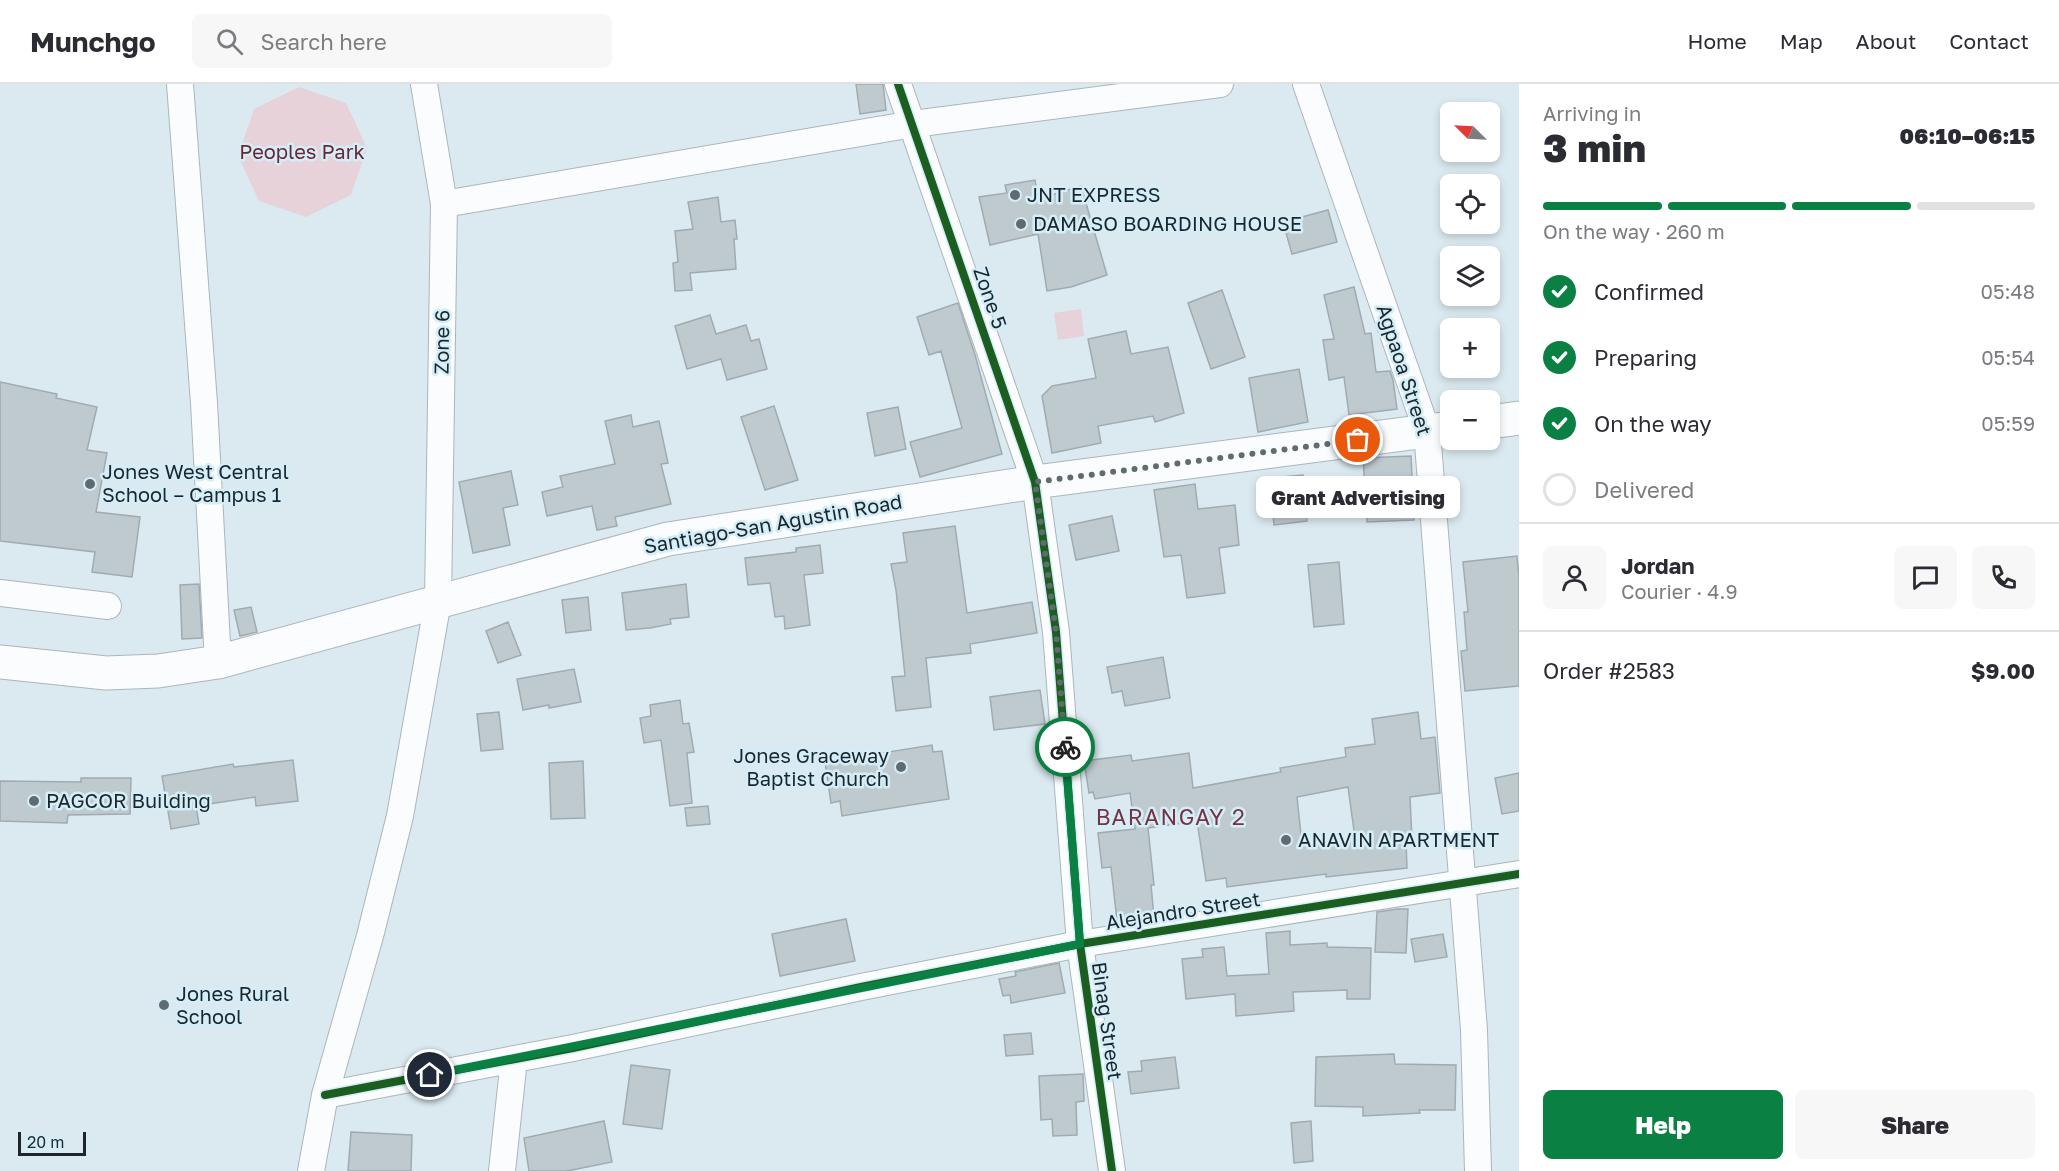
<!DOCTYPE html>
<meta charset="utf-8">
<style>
body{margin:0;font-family:"Golos Text",sans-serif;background:#f7f7f7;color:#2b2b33;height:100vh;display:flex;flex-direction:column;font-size:22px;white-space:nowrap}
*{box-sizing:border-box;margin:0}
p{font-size:20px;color:#7c7c81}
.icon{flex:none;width:33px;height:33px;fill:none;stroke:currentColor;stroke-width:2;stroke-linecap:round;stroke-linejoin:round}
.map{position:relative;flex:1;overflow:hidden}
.drawer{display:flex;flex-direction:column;background:#fff;width:540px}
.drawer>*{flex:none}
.needle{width:39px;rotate:294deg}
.fabs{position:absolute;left:1440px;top:18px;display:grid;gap:12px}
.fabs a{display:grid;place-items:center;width:60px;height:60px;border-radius:9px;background:#fff;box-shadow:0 3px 9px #0003;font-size:30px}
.scale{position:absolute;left:18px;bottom:15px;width:68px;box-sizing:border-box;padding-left:6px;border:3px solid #1d272b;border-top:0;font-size:16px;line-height:21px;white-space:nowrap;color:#1d272b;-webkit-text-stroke:4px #d3eef9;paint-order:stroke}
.pin{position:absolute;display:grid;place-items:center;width:51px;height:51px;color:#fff;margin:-26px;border:3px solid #fff;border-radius:50%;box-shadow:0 2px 6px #0007}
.courier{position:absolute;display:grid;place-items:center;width:60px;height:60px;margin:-30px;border:4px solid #0b8043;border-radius:50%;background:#fff;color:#222;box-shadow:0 2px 8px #0007}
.bubble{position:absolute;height:42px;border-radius:9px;background:#fff;box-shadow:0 3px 9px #0003;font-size:20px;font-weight:800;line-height:42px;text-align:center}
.head em{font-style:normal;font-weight:800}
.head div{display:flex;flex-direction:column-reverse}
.head{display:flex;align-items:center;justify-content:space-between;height:102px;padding:0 24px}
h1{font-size:39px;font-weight:800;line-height:45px}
.bar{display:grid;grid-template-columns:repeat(4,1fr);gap:9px 6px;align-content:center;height:72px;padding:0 24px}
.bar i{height:8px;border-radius:4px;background:#e1e1e2}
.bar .current{background:#0b8043}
.bar p{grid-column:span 4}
.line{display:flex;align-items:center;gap:15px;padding:0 24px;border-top:2px solid #e1e1e2}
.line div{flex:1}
.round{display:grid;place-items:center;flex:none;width:63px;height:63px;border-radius:9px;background:#f7f7f7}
ol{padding:0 24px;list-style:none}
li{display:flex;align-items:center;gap:18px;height:66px}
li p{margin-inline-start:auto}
li .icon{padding:6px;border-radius:50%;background:#0b8043;color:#fff;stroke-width:4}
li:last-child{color:#7c7c81}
li i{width:33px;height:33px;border:3px solid #e1e1e2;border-radius:50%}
.primary-button{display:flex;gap:12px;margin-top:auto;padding:12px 24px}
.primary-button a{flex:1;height:69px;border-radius:9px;background:#0b8043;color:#fff;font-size:24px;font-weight:800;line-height:69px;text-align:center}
.primary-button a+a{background:#f7f7f7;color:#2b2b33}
header{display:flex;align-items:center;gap:36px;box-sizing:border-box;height:84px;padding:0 30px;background:#fff;border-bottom:2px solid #e1e1e2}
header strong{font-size:28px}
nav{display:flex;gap:33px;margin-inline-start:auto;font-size:21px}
.search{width:420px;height:54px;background:#f7f7f7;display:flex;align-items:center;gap:15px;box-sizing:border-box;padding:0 21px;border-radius:9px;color:#7c7c81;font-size:22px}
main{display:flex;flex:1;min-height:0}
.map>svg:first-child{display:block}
.green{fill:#e6d2d8}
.building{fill:#bfcacf;stroke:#a0abb1;stroke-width:1.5;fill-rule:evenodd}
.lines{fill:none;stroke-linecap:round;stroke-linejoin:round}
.minor-casing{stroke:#abb6bc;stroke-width:28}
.major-casing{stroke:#abb6bc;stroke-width:35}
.minor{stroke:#fafcfd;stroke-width:26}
.major{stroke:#fafcfd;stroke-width:33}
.cycleway-casing{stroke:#d3eef9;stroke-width:11}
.cycleway{stroke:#1b5e20;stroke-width:8}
.done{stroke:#606b70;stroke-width:6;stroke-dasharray:0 10.8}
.route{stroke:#0b8043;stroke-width:8}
.poi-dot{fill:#606b70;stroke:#d3eef9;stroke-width:2}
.labels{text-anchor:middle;stroke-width:5;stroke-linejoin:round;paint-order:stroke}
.park-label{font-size:20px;fill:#692732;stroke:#d3eef9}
.poi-label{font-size:20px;fill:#1d272b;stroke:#d3eef9;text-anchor:start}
.street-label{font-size:20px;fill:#1d272b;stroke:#d3eef9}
.quarter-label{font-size:22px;letter-spacing:1.5px;fill:#7a323e;stroke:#d3eef9}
</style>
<header>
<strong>Munchgo</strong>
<div class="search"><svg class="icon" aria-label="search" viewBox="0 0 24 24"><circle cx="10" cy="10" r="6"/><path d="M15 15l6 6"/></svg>Search here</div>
<nav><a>Home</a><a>Map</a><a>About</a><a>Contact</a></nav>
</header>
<main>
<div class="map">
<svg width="1519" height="1087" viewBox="0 0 1519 1087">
<rect width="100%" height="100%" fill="#dbeaf1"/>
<path class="green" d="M 299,3 L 346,19 L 367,64 L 351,111 L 306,133 L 259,117 L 238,72 L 254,25 Z
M 1081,225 L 1084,252 L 1058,256 L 1054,229 Z"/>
<path class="building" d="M 856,0 L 883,0 L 886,26 L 860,30 Z
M 1035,96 L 1038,115 L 1081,102 L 1107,191 L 1071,203 L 1047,207 L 1038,150 L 990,161 L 979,113 L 1007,109 L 1005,101 Z
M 718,113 L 721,138 L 735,136 L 737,155 L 734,155 L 736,185 L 690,189 L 692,206 L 675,207 L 673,179 L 678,178 L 675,147 L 693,145 L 688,118 Z
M 1328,126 L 1337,158 L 1292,170 L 1283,138 Z
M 1354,203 L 1365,250 L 1371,249 L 1376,288 L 1390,287 L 1393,296 L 1397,325 L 1349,331 L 1344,293 L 1329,296 L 1323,256 L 1334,255 L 1324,211 Z
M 1222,206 L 1245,273 L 1211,285 L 1188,219 Z
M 958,219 L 975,271 L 1002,370 L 920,393 L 910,358 L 962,344 L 941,267 L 929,271 L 917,233 Z
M 710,231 L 716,250 L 746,241 L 751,257 L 759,255 L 767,285 L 727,296 L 721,275 L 687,285 L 675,242 Z
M 1126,247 L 1131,270 L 1168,263 L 1184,329 L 1155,338 L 1153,332 L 1098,342 L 1101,359 L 1052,369 L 1042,312 L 1052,302 L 1096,294 L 1088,255 Z
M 1299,285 L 1308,338 L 1258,348 L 1249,294 Z
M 0,298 L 57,310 L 56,314 L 97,323 L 87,366 L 107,369 L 96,428 L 140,433 L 132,493 L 92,488 L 95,468 L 0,457 Z
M 774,322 L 798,396 L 765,406 L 741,333 Z
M 898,323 L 906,365 L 875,372 L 867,329 Z
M 631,331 L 633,343 L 659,337 L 668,379 L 661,380 L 671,420 L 615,433 L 617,442 L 597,446 L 592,422 L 547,432 L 542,408 L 563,403 L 560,392 L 615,380 L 605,337 Z
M 1411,372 L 1414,436 L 1367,438 L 1363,374 Z
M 511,387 L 518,421 L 503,424 L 510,461 L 473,469 L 459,398 Z
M 1303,391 L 1307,437 L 1274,441 L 1269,394 Z
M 1195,400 L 1198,425 L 1235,421 L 1239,461 L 1219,464 L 1225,509 L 1187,514 L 1181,471 L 1164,473 L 1154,406 Z
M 1112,432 L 1119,467 L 1076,476 L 1069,441 Z
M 955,442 L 967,529 L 1032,518 L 1037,549 L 970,560 L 971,569 L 926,574 L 931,623 L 896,627 L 892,593 L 905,592 L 896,506 L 891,480 L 907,478 L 903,449 Z
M 820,461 L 823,489 L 804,491 L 810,541 L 785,545 L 784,532 L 775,533 L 770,499 L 748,501 L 745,474 L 796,468 L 796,464 Z
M 1517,472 L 1519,494 L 1519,602 L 1465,607 L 1461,567 L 1467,566 L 1464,528 L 1468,528 L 1463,478 Z
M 1339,478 L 1344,540 L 1314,543 L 1308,481 Z
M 199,500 L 202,554 L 182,555 L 180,501 Z
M 686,500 L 689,533 L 670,535 L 671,540 L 650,544 L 626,546 L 622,509 Z
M 588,513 L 591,546 L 566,549 L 562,516 Z
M 251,523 L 257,548 L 240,552 L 234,526 Z
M 508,538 L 521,571 L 498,579 L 486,547 Z
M 1163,573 L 1170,614 L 1125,622 L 1122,607 L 1112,609 L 1107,583 Z
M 574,585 L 581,618 L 549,624 L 549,621 L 523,626 L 517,595 Z
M 1040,606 L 1045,640 L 994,646 L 990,613 Z
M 680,616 L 683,640 L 689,639 L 694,668 L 687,669 L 692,719 L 670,722 L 661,656 L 644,659 L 640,634 L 651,632 L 650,621 Z
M 499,628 L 503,665 L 481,667 L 477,630 Z
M 1418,628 L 1421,655 L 1435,653 L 1440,709 L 1410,713 L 1412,756 L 1406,757 L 1407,784 L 1326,793 L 1326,790 L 1227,803 L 1226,794 L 1206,797 L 1197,737 L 1148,744 L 1154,801 L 1151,801 L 1154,833 L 1117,837 L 1111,783 L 1102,784 L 1098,749 L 1135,745 L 1130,709 L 1095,715 L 1093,708 L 1089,709 L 1084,677 L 1131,671 L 1132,677 L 1189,669 L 1193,704 L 1281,688 L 1280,684 L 1346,673 L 1345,664 L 1375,660 L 1372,635 ZM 1348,703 L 1355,754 L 1302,760 L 1297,713 Z
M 932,661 L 933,668 L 942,667 L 949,715 L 842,732 L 840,717 L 831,719 L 825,678 Z
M 293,676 L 298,717 L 256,722 L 255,713 L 196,722 L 199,740 L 171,745 L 162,692 L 233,680 L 234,683 Z
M 583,677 L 585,734 L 551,735 L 549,679 Z
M 1519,689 L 1519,727 L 1502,730 L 1495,694 Z
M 81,694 L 131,694 L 130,730 L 68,731 L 67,739 L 0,737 L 0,697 L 81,698 Z
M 708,722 L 710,740 L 687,742 L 685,724 Z
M 1398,825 L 1408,825 L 1406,869 L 1375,868 L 1377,828 Z
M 846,835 L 855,877 L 780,892 L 772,850 Z
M 1290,847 L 1290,861 L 1327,859 L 1327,863 L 1371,864 L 1370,915 L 1347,915 L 1347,906 L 1293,908 L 1294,927 L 1236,932 L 1235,910 L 1186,915 L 1182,875 L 1203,873 L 1202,865 L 1224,863 L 1227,892 L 1269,890 L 1266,849 Z
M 1443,850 L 1447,873 L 1415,878 L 1411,855 Z
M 1059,879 L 1065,909 L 1011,919 L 1010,911 L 1003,912 L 999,895 L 1016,892 L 1015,888 Z
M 1031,949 L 1033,970 L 1006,972 L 1004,951 Z
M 1394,970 L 1395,980 L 1456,981 L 1455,1026 L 1419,1026 L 1420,1029 L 1363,1032 L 1363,1023 L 1315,1022 L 1316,973 Z
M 1175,973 L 1179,1004 L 1131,1010 L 1128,988 L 1142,987 L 1141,977 Z
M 631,981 L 670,986 L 662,1045 L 623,1040 Z
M 1083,990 L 1084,1017 L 1076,1018 L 1077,1051 L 1053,1052 L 1052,1035 L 1041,1036 L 1039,992 Z
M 604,1037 L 612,1078 L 567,1087 L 529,1087 L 524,1054 Z
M 1311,1037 L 1313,1077 L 1294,1079 L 1291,1039 Z
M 351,1048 L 412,1051 L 411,1087 L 348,1087 Z"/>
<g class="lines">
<g class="minor-casing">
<path id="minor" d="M 180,0 L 204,319 L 218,578
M 898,0 L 1035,398 L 1056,548 L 1080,860 L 1112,1087
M 1306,0 L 1427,347 L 1474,946 L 1478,1087
M 444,120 L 913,40 L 1220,0
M 0,509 L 108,522
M 325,1011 L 573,964 L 861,903 L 1080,860 L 1519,790
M 311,1087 L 325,1011 L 370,852 L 400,732 L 438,517 L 444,120 L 424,0
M 502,1087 L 514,975"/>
</g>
<g class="major-casing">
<path id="major" d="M 1490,338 L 1519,334
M 0,578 L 106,589 L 158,587 L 218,578 L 668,455 L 1035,398 L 1450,344"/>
</g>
<use href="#minor" class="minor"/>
<use href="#major" class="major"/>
<g class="cycleway-casing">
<path id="cycleway" d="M 898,0 L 1035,398 L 1056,548 L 1080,860 L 1112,1087
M 325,1011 L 573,964 L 861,903 L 1080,860 L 1519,790"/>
</g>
<use href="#cycleway" class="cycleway"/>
</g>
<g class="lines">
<path class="done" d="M 1065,663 L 1056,548 L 1035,398 L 1358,356"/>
<path class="route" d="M 430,991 L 1080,860 L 1065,663"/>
</g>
<g class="poi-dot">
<circle cx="1015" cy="111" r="6"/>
<circle cx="1021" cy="140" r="6"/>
<circle cx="90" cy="400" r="6"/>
<circle cx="901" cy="683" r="6"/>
<circle cx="34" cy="717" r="6"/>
<circle cx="1286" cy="756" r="6"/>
<circle cx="164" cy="921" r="6"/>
</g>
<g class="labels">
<g class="park-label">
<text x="302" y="75">Peoples Park</text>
</g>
<g class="poi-label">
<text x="1027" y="118">JNT EXPRESS</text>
<text x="1033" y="147">DAMASO BOARDING HOUSE</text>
<text x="102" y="395">Jones West Central<tspan x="102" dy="23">School – Campus 1</tspan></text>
<text x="889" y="679" text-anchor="end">Jones Graceway<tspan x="889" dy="23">Baptist Church</tspan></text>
<text x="46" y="724">PAGCOR Building</text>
<text x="1298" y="763">ANAVIN APARTMENT</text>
<text x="176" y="917">Jones Rural<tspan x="176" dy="23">School</tspan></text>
</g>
<g class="street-label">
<text transform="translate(990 214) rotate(71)" y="7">Zone 5</text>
<text transform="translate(442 258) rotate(-89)" y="7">Zone 6</text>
<text transform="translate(1404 286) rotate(72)" y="7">Agpaoa Street</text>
<text transform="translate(773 440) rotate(-10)" y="7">Santiago-San Agustin Road</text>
<text transform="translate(1183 827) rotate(-9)" y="7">Alejandro Street</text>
<text transform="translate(1107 937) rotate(82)" y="7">Binag Street</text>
</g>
<g class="quarter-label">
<text x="1171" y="741">BARANGAY 2</text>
</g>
</g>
</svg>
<div class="fabs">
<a><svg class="needle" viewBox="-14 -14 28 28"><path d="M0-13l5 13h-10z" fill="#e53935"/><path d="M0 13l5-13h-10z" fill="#7c7c81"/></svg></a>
<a><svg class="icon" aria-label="locate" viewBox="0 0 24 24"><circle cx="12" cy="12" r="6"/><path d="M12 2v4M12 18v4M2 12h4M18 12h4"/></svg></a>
<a><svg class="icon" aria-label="layers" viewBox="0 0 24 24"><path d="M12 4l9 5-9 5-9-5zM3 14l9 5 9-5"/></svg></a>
<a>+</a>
<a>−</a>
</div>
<div class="scale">20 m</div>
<div class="pin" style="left:1358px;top:356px;background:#ea580c"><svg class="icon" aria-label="bag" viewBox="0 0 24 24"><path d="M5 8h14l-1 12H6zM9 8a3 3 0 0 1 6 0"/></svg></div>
<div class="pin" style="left:430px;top:991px;background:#1f2937"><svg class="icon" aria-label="home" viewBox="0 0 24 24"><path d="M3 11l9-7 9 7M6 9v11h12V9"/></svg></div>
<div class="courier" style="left:1065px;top:663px"><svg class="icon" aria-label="bike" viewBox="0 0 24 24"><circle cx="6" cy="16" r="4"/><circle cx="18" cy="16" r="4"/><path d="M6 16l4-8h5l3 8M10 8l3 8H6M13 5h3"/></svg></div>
<div class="bubble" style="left:1256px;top:392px;width:204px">Grant Advertising</div>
</div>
<section class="drawer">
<div class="head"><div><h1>3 min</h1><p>Arriving in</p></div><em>06:10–06:15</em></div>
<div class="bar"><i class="current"></i><i class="current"></i><i class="current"></i><i></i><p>On the way · 260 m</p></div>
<ol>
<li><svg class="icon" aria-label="check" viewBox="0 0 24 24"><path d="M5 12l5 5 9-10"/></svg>Confirmed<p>05:48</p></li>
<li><svg class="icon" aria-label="check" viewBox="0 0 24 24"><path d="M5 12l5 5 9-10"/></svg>Preparing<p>05:54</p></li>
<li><svg class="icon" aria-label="check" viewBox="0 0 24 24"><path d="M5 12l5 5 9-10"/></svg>On the way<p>05:59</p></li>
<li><i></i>Delivered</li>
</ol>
<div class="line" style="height:108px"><a class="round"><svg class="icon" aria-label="person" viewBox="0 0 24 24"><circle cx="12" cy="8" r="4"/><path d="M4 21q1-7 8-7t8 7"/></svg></a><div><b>Jordan</b><p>Courier · 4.9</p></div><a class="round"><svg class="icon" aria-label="chat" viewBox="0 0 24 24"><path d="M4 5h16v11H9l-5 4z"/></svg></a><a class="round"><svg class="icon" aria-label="phone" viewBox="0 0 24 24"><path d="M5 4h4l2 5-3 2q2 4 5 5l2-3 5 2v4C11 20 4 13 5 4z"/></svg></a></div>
<div class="line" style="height:78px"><div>Order #2583</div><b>$9.00</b></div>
<div class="primary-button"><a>Help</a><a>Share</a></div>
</section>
</main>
